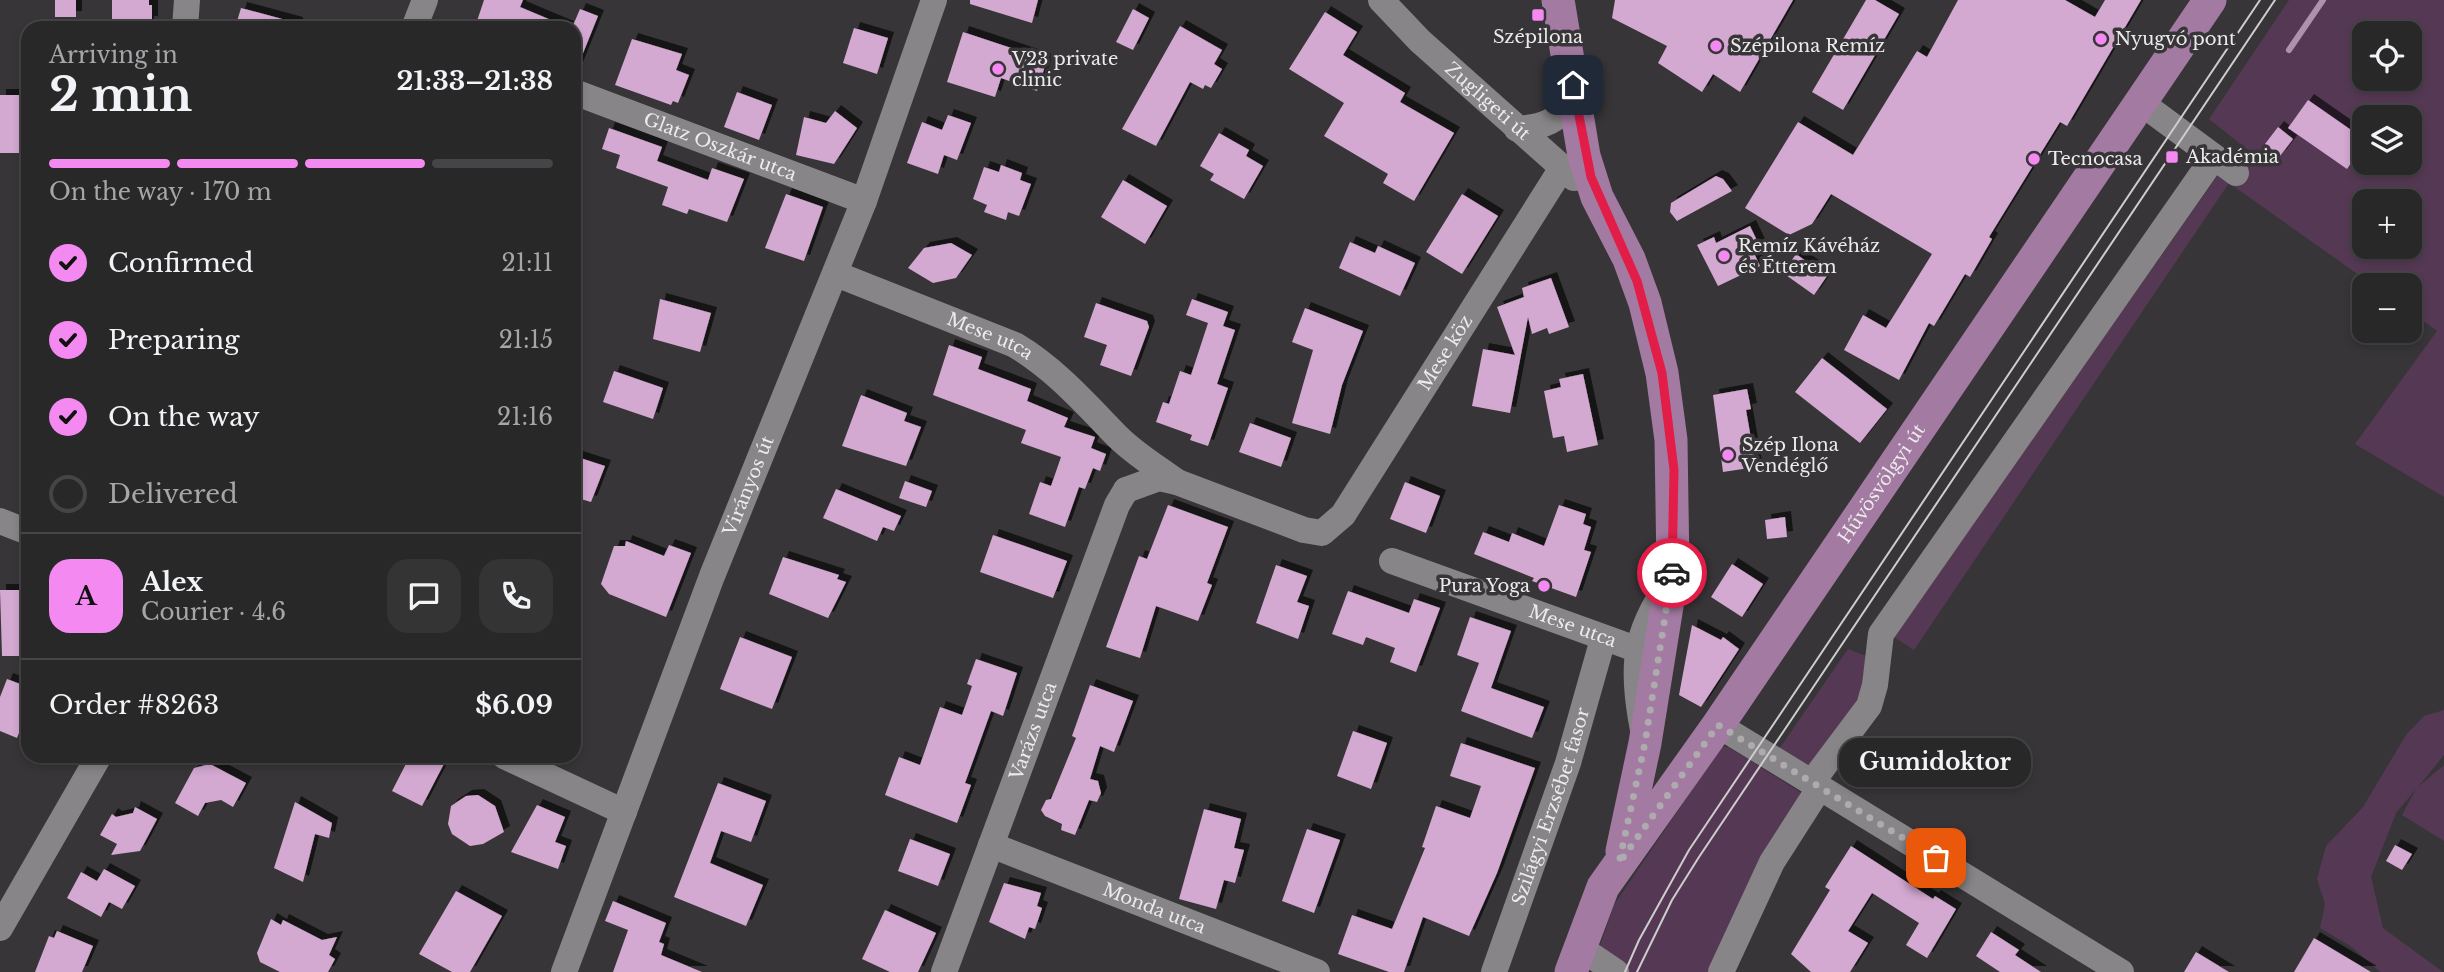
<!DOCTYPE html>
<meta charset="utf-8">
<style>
body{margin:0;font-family:"Libre Baskerville",serif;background:#353435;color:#f1f3f6;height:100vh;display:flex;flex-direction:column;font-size:26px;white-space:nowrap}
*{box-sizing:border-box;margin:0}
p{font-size:23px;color:#a5a6a8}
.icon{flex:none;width:38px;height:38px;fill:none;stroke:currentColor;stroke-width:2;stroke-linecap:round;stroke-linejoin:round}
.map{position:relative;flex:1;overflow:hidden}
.details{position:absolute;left:21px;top:21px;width:560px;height:742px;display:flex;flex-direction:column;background:#292829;border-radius:21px;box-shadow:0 4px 10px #0003,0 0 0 2px #454446}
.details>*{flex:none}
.controls{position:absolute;left:2352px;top:21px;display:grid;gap:14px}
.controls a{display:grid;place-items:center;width:70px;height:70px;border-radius:14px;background:#292829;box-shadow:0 4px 10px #0003,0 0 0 2px #454446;font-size:35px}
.pin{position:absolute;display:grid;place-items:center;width:60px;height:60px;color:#fff;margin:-30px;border-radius:14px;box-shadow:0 4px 10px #0006}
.courier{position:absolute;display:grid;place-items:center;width:70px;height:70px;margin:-35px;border:5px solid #e11d48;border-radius:50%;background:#fff;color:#222;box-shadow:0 2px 9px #0007}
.bubble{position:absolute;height:49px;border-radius:21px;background:#292829;box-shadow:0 4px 10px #0003,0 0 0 2px #454446;font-size:23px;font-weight:800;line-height:49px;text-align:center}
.head em{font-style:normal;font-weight:800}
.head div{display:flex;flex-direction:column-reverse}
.head{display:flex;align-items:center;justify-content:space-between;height:119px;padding:0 28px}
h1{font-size:46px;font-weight:800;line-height:52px}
.bar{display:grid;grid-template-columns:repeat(4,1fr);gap:10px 7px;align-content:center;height:84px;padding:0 28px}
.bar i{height:9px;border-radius:5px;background:#454446}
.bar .selected{background:#f489f1}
.bar p{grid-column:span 4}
.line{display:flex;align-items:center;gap:18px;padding:0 28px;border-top:2px solid #454446}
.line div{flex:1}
.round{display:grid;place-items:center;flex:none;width:74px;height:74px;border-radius:21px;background:#353435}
ol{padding:0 28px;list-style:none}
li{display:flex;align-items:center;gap:21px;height:77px}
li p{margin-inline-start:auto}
li .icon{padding:7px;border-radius:50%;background:#f489f1;color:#111;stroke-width:4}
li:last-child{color:#a5a6a8}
li i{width:38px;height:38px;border:4px solid #454446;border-radius:50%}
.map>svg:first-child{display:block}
.green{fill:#553954;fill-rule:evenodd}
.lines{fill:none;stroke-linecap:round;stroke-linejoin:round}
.stream{stroke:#ae91ad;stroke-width:6}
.building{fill:#d3a8d1;filter:url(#shadow)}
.minor{stroke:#878587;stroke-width:26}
.major{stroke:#a37aa1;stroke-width:33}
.tram{stroke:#cecdce;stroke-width:2}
.done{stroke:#adabad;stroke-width:7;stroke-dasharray:0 12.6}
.route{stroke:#e11d48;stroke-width:9}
.poi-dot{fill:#f489f1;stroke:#373537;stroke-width:2.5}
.labels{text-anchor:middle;stroke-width:7;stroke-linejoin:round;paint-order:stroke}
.poi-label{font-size:18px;fill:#ecebec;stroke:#373537;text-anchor:start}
.street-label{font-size:18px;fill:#ecebec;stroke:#373537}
</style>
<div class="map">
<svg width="2444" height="972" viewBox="0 0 2444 972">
<defs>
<filter id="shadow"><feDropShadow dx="6" dy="-6" stdDeviation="0" flood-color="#0009"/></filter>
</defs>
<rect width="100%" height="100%" fill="#373537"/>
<path class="green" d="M 2289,0 L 2444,0 L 2444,497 L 2355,444 L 2437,331 L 2410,311 L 2410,285 L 2373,285 L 2229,183 L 1914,650 L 1894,637 L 2218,175 L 2229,183 L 2249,151 L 2209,119 ZM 2364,33 L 2410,33 L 2410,79 L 2364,79 ZM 2364,117 L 2410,117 L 2410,163 L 2364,163 ZM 2364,201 L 2410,201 L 2410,247 L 2364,247 Z
M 1848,649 L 1874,659 L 1866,703 L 1818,773 L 1779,749 Z
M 2444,710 L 2444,755 L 2418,787 L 2444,765 L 2444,841 L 2402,815 L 2416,789 L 2396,813 L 2371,877 L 2383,928 L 2443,972 L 2380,972 L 2352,947 L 2320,928 L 2325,904 L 2317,879 L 2326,846 L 2363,807 L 2406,735 L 2424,716 Z
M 1721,747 L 1728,747 L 1800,792 L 1801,799 L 1709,972 L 1591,972 L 1614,905 Z"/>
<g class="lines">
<path class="stream" d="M 2289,50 L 2323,0"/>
</g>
<path class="building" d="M 55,0 L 76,0 L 76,17 L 55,17 Z
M 112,0 L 149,0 L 149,5 L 152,5 L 152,22 L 148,22 L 148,28 L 119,28 L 119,24 L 112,24 Z
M 484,0 L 523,0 L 520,7 L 570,28 L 488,28 L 476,24 Z
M 970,0 L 1038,0 L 1032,23 L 970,4 Z
M 1615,0 L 1793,0 L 1740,92 L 1713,74 L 1702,92 L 1658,63 L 1667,46 L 1612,18 Z
M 1866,0 L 1875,0 L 1899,14 L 1843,110 L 1812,92 Z
M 1958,0 L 2065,0 L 2095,17 L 2105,0 L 2141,0 L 2067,126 L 2060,122 L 1989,237 L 1992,239 L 1970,277 L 1965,274 L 1934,326 L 1929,323 L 1899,380 L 1844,350 L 1863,315 L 1886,328 L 1932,254 L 1831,194 L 1812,224 L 1789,235 L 1745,208 L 1798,122 L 1853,155 L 1917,51 L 1927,57 Z
M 241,8 L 297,23 L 297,28 L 235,28 Z
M 580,9 L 598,16 L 575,73 L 574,23 Z
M 1133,9 L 1149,18 L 1133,50 L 1116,42 Z
M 1325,12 L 1357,32 L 1343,55 L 1405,93 L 1400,102 L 1454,133 L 1414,201 L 1383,183 L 1388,174 L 1324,136 L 1344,103 L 1289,69 Z
M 1180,26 L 1222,50 L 1214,64 L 1222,69 L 1211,88 L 1205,85 L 1203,89 L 1190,82 L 1156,146 L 1122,129 Z
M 854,28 L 888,38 L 877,74 L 843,63 Z
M 963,32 L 1047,60 L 1037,91 L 1001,78 L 995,97 L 947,82 Z
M 632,39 L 682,54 L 676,70 L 689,75 L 678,103 L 673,101 L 671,105 L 615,85 Z
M 737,92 L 772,105 L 759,140 L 724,127 Z
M 0,95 L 25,95 L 28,153 L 0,153 Z
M 2308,100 L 2364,139 L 2364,144 L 2347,169 L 2288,128 Z
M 835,111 L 857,128 L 834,164 L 796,155 L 804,117 L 826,123 Z
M 948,115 L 971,123 L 957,160 L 944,155 L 938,174 L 907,163 L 922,122 L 942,130 Z
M 2278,127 L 2293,139 L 2280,156 L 2265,144 Z
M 609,128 L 662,147 L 657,161 L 708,180 L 712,168 L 744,179 L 727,222 L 689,209 L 687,214 L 662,205 L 668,187 L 616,168 L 620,155 L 602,149 Z
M 1219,133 L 1249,150 L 1246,156 L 1263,166 L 1244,199 L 1210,180 L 1214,174 L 1200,166 Z
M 1001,165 L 1022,173 L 1020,180 L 1031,184 L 1019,216 L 1008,212 L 1006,220 L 984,212 L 987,205 L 973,199 L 984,167 L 999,172 Z
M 1716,176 L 1723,179 L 1732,191 L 1677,221 L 1670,212 L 1671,203 Z
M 1123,180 L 1167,206 L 1145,244 L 1101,217 Z
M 786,194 L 823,207 L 804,261 L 765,248 Z
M 1462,194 L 1498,216 L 1462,274 L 1426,252 Z
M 1750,226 L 1761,249 L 1754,253 L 1760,266 L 1718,286 L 1697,245 L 1714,237 L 1716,243 Z
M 1350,242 L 1375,253 L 1378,246 L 1415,263 L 1400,296 L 1339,268 Z
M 951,243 L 972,255 L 956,278 L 933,283 L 908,268 L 924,248 Z
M 1796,254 L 1827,276 L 1814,295 L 1783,273 Z
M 1551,278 L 1569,327 L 1549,334 L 1547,328 L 1532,334 L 1528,317 L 1510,413 L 1472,406 L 1483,349 L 1515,355 L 1497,307 L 1524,297 L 1522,288 Z
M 660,299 L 711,313 L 700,352 L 653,339 Z
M 1192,299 L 1228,312 L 1223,326 L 1235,330 L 1217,384 L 1228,388 L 1208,446 L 1190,440 L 1192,435 L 1156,422 L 1163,402 L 1169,404 L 1180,371 L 1191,375 L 1208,323 L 1186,315 Z
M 1096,303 L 1147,321 L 1149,327 L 1131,376 L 1100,365 L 1107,345 L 1084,337 Z
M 1305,308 L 1363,331 L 1342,385 L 1330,434 L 1292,423 L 1313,350 L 1292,342 Z
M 949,345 L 982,357 L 978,369 L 1031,389 L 1027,401 L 1068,418 L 1064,427 L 1095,437 L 1091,448 L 1106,454 L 1100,471 L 1093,468 L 1085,489 L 1079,487 L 1065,527 L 1029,514 L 1040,482 L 1051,486 L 1061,457 L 1021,443 L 1026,430 L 933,395 Z
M 1822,358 L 1887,409 L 1860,443 L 1795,392 Z
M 614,371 L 663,388 L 653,419 L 603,402 Z
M 1583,374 L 1598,445 L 1567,452 L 1564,436 L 1553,438 L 1544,391 L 1561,387 L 1559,379 Z
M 1747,389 L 1751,409 L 1746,410 L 1756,467 L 1723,472 L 1713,395 Z
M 861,395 L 907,413 L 904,421 L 921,427 L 906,466 L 842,446 Z
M 1250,423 L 1291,438 L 1281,467 L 1239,452 Z
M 574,456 L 605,466 L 591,502 L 574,497 Z
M 905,481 L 932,491 L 926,507 L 899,498 Z
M 1405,482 L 1440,496 L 1426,533 L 1390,519 Z
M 836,489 L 901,516 L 894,531 L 883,527 L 877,541 L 823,518 Z
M 1168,505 L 1228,527 L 1207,583 L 1212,585 L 1198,621 L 1156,606 L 1140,658 L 1106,647 L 1139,556 L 1147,559 Z
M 1559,505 L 1586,514 L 1583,524 L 1591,527 L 1584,550 L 1591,552 L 1576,597 L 1532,581 L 1534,578 L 1474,554 L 1483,532 L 1509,542 L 1512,533 L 1544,546 Z
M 1785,517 L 1787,537 L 1767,539 L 1765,520 Z
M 993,535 L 1067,561 L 1053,598 L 980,572 Z
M 626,541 L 664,556 L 669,545 L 691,553 L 666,617 L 609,594 L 601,584 L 614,546 L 625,546 Z
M 783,557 L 839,575 L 837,579 L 846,582 L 828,618 L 769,594 Z
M 1732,564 L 1763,584 L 1742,617 L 1711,597 Z
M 1276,565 L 1307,576 L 1297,602 L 1309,606 L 1298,639 L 1256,623 Z
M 0,590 L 28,590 L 28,656 L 2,656 Z
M 1348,591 L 1409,613 L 1414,599 L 1440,608 L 1416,672 L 1390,662 L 1395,648 L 1366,637 L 1363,645 L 1332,634 Z
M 1470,617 L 1511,631 L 1491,688 L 1544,707 L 1532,738 L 1461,711 L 1479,663 L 1457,655 Z
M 1692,625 L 1721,640 L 1723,637 L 1739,649 L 1701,707 L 1679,695 Z
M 740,637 L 792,657 L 772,709 L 720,689 Z
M 976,659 L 1017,673 L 1003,716 L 991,711 L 965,783 L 971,785 L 957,823 L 885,795 L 899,757 L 920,765 L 940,707 L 962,715 L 972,686 L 967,684 Z
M 7,679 L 28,687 L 28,720 L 25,718 L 17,738 L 0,731 L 0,697 Z
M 1090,685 L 1133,701 L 1114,752 L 1100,746 L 1090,779 L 1098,781 L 1101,793 L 1097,802 L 1089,800 L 1075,835 L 1061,830 L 1062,824 L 1045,816 L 1041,810 L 1046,800 L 1051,799 L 1076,738 L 1072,736 Z
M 1353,731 L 1387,743 L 1371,789 L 1337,776 Z
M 1461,743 L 1535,768 L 1497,873 L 1469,936 L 1423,917 L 1404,972 L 1389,972 L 1338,954 L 1352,915 L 1392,929 L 1425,848 L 1422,847 L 1436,806 L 1470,818 L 1481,786 L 1450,776 Z
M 410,756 L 448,756 L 422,806 L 392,791 Z
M 210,764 L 246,783 L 233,807 L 221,800 L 205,803 L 198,816 L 175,803 L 194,768 Z
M 718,783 L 766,801 L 751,842 L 721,831 L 710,863 L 763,885 L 746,926 L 674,897 Z
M 478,795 L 495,806 L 504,832 L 483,844 L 470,846 L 452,834 L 448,824 L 451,806 L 466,796 Z
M 295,802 L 332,823 L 329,838 L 315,834 L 303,882 L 274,868 Z
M 537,805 L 565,817 L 555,842 L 566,846 L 558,869 L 511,852 Z
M 135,807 L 157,819 L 140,851 L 111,855 L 117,844 L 100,835 L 112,814 L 116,817 L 133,813 Z
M 1204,809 L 1241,819 L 1234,848 L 1244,850 L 1235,883 L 1224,880 L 1216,909 L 1179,899 Z
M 1307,829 L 1340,840 L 1314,913 L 1282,901 Z
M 910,839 L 950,854 L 938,886 L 898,871 Z
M 2395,845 L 2412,854 L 2402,870 L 2386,861 Z
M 1851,846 L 1933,899 L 1935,896 L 1956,909 L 1927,958 L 1906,945 L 1919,923 L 1872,893 L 1848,931 L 1868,943 L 1850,972 L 1811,972 L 1791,954 L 1830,890 L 1825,887 Z
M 104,869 L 135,886 L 122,909 L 109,902 L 101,917 L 67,898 L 81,872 L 97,881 Z
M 1004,883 L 1041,893 L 1037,906 L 1042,908 L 1035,929 L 1029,927 L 1025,939 L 989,922 Z
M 456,891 L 502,916 L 470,972 L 452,972 L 419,954 Z
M 613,901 L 666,923 L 659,942 L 664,944 L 661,955 L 702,972 L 613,972 L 628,930 L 605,921 Z
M 885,910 L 936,933 L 918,972 L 890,972 L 862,959 Z
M 271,919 L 281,925 L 283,920 L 322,940 L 337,937 L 329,955 L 335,959 L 328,972 L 280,972 L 260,962 L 257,953 Z
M 57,931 L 93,946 L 82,972 L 35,972 L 49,936 L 54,938 Z
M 1991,932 L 2019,950 L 2015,955 L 2041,972 L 2000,972 L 1976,956 Z
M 2314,938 L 2371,972 L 2294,972 Z
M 2196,952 L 2229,972 L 2184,972 Z"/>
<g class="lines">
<g class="minor">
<path id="s1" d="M 1381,0 L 1420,41 L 1574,178"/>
<path d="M 185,28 L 187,0"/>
<path d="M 414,28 L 425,0"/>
<path id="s2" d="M 574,92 L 864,201"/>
<path d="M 2140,102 L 2236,173"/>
<path d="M 1517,129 C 1545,127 1557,121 1575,99"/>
<path id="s3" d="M 836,274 L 1015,345 C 1055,369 1084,402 1116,435 C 1133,453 1157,467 1177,482"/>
<path id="s4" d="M 1126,490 L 1159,478 L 1177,482 L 1304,530 L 1322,533 L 1343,515 L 1562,168"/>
<path d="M 0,521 L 28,532"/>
<path id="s5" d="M 1392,561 L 1636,649"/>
<path d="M 1718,725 L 2121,972"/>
<path d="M 1643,730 C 1631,668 1633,634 1670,582"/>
<path d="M 504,756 L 624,812"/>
<path d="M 1812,782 L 1869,706 L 1875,685 L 1881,634 L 2214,157"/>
<path id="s6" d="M 991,845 L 1317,972"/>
<path d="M 0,928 L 99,756"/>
<path d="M 1579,947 L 1616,972"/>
<path id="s7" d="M 564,972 L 712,576 L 864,201 L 934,0"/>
<path id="s8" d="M 944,972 L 1117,505 L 1126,490"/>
<path id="s9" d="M 1494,972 L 1568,763 L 1603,639"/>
<path d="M 1721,972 L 1772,862 L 1820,787"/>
</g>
<g class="major">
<path d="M 1558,0 L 1584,156 L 1597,197 L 1629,259 L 1645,303 L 1662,373 L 1671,440 L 1673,569 L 1645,743 L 1622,851"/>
<path id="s10" d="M 1571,972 L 1603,887 L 1718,725 L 2210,0"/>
</g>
<path class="tram" d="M 1625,972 L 1639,940 L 1689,850 L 2260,0
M 1637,972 L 1672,900 L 1699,857 L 2275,0"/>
</g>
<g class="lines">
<path class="done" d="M 1672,573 L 1645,743 L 1619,863 L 1718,725 L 1936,858"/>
<path class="route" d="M 1573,85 L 1591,177 L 1637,281 L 1662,373 L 1674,470 L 1672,573"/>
</g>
<g class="poi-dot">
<rect x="1531" y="8" width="14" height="14" rx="3.5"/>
<circle cx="2101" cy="39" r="7"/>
<circle cx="1716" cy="46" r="7"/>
<circle cx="998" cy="69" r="7"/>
<rect x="2165" y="150" width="14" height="14" rx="3.5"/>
<circle cx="2034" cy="159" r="7"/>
<circle cx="1724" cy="256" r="7"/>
<circle cx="1728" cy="455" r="7"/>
<circle cx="1544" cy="586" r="7"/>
</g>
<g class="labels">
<g class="poi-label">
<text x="1538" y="43" text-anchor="middle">Szépilona</text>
<text x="2115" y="45">Nyugvó pont</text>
<text x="1730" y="52">Szépilona Remíz</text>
<text x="1012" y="65">V23 private<tspan x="1012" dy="21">clinic</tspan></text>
<text x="2186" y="163">Akadémia</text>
<text x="2048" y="165">Tecnocasa</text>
<text x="1738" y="252">Remíz Kávéház<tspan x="1738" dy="21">és Étterem</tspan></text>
<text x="1742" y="451">Szép Ilona<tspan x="1742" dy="21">Vendéglő</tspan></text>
<text x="1530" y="592" text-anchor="end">Pura Yoga</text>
</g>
<g class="street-label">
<text dy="6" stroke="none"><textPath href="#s1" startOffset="147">Zugligeti út</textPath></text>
<text dy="6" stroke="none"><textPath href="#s2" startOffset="156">Glatz Oszkár utca</textPath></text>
<text dy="6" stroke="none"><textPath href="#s3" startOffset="166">Mese utca</textPath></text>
<text dy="6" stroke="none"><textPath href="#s4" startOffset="427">Mese köz</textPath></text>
<text dy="6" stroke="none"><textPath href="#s10" startOffset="581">Hűvösvölgyi út</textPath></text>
<text dy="6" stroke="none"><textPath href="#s7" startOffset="520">Virányos út</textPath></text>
<text dy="6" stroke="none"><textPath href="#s5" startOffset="192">Mese utca</textPath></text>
<text dy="6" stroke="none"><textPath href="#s8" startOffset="257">Varázs utca</textPath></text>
<text dy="6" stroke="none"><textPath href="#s9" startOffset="175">Szilágyi Erzsébet fasor</textPath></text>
<text dy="6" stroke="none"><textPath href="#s6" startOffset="175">Monda utca</textPath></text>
</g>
</g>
</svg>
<div class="controls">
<a><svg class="icon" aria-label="locate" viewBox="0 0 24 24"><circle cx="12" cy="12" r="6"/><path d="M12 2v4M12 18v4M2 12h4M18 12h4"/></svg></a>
<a><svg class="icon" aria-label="layers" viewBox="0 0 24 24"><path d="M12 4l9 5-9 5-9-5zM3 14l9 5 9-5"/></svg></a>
<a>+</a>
<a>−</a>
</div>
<div class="pin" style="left:1936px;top:858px;background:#ea580c"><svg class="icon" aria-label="bag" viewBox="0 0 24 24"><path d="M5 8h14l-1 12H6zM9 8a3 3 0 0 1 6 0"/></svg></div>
<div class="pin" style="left:1573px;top:85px;background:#1f2937"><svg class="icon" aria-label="home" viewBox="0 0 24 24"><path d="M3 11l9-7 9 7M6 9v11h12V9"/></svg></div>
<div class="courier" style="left:1672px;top:573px"><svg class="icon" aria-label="car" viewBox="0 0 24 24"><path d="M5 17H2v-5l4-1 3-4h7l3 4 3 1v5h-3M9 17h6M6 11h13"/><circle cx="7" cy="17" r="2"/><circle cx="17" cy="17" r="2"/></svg></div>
<div class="bubble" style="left:1839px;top:738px;width:192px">Gumidoktor</div>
<section class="details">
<div class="head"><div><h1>2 min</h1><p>Arriving in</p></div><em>21:33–21:38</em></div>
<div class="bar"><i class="selected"></i><i class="selected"></i><i class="selected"></i><i></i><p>On the way · 170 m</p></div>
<ol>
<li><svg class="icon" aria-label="check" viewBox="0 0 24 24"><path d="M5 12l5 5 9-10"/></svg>Confirmed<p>21:11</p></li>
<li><svg class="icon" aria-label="check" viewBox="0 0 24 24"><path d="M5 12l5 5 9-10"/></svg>Preparing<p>21:15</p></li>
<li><svg class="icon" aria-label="check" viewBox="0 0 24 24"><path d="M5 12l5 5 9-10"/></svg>On the way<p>21:16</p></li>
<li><i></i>Delivered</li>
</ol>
<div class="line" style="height:126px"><b class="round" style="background:#f489f1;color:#111">A</b><div><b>Alex</b><p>Courier · 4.6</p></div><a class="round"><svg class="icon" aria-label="chat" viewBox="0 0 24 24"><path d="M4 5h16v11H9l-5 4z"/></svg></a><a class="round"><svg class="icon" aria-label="phone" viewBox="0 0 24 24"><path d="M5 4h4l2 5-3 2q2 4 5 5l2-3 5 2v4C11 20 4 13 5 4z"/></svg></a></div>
<div class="line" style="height:91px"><div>Order #8263</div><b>$6.09</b></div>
</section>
</div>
